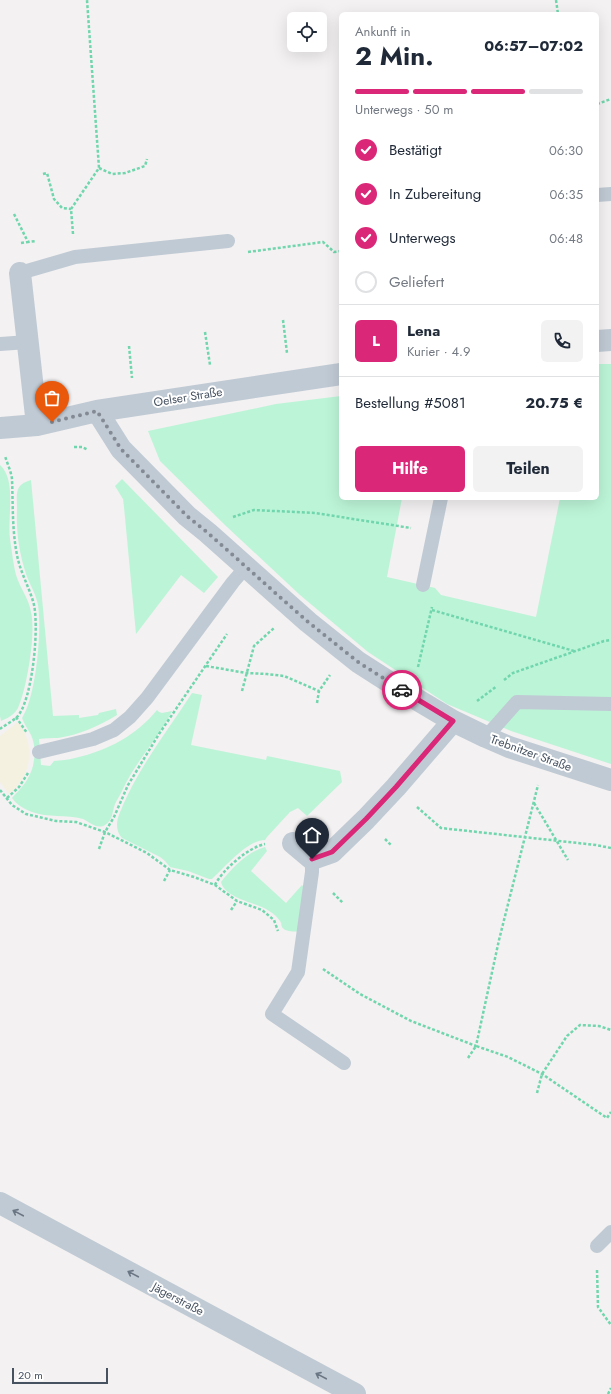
<!DOCTYPE html>
<html lang="de">
<meta charset="utf-8">
<style>
body{margin:0;font-family:Jost,sans-serif;background:#f2f2f3;color:#1f2937;height:100vh;display:flex;flex-direction:column;font-size:15px;white-space:nowrap}
*{box-sizing:border-box;margin:0}
p{font-size:13px;color:#747a83}
.icon{flex:none;width:22px;height:22px;fill:none;stroke:currentColor;stroke-width:2;stroke-linecap:round;stroke-linejoin:round}
.map{position:relative;flex:1;overflow:hidden}
.panel{position:absolute;left:339px;top:12px;width:260px;height:488px;display:flex;flex-direction:column;background:#fff;border-radius:6px;box-shadow:0 4px 16px #0002}
.panel>*{flex:none}
.buttons{position:absolute;left:287px;top:12px;display:grid;gap:8px}
.buttons a{display:grid;place-items:center;width:40px;height:40px;border-radius:6px;background:#fff;box-shadow:0 4px 16px #0002;font-size:20px}
.scale{position:absolute;left:12px;bottom:10px;width:96px;box-sizing:border-box;padding-left:4px;border:2px solid #475261;border-top:0;font-size:11px;line-height:14px;white-space:nowrap;color:#475261;-webkit-text-stroke:3px #fff;paint-order:stroke}
.pin{position:absolute;display:grid;place-items:center;width:34px;height:34px;color:#fff;margin:-41px -17px;border-radius:50% 50% 50% 0;rotate:-45deg;box-shadow:0 0 4px #0007}
.pin .icon{rotate:45deg}
.courier{position:absolute;display:grid;place-items:center;width:40px;height:40px;margin:-20px;border:3px solid #db2777;border-radius:50%;background:#fff;color:#222;box-shadow:0 1px 5px #0007}
.head em{font-style:normal;font-weight:700}
.head div{display:flex;flex-direction:column-reverse}
.head{display:flex;align-items:center;justify-content:space-between;height:68px;padding:0 16px}
h1{font-size:26px;font-weight:700;line-height:30px}
.bar{display:grid;grid-template-columns:repeat(4,1fr);gap:6px 4px;align-content:center;height:48px;padding:0 16px}
.bar i{height:5px;border-radius:3px;background:#e0e1e3}
.bar .selected{background:#db2777}
.bar p{grid-column:span 4}
.line{display:flex;align-items:center;gap:10px;padding:0 16px;border-top:1px solid #e0e1e3}
.line div{flex:1}
.round{display:grid;place-items:center;flex:none;width:42px;height:42px;border-radius:6px;background:#f2f2f3}
ol{padding:0 16px;list-style:none}
li{display:flex;align-items:center;gap:12px;height:44px}
li p{margin-inline-start:auto}
li .icon{padding:4px;border-radius:50%;background:#db2777;color:#fff;stroke-width:4}
li:last-child{color:#747a83}
li i{width:22px;height:22px;border:2px solid #e0e1e3;border-radius:50%}
.button{display:flex;gap:8px;margin-top:auto;padding:8px 16px}
.button a{flex:1;height:46px;border-radius:6px;background:#db2777;color:#fff;font-size:16px;font-weight:700;line-height:46px;text-align:center}
.button a+a{background:#f2f2f3;color:#1f2937}
.map>svg:first-child{display:block}
.green{fill:#bcf4d7}
.sand{fill:#f5f1e1}
.lines{fill:none;stroke-linecap:round;stroke-linejoin:round}
.path{stroke:#70d6ad;stroke-width:2.5;stroke-dasharray:3 2;stroke-linecap:butt}
.service{stroke:#c0cad4;stroke-width:14}
.minor{stroke:#c0cad4;stroke-width:22}
.oneway{stroke:#6b7684}
.done{stroke:#838a93;stroke-width:4;stroke-dasharray:0 7.2}
.route{stroke:#db2777;stroke-width:5}
.labels{text-anchor:middle;stroke-width:4;stroke-linejoin:round;paint-order:stroke}
.street-label{font-size:12px;fill:#475261;stroke:#fff}
</style>
<div class="map">
<svg width="611" height="1394" viewBox="0 0 611 1394">
<rect width="100%" height="100%" fill="#f3f1f1"/>
<path class="green" d="M 597,364 L 611,364 L 611,764 L 511,731 L 447,704 L 368,652 L 300,595 L 226,526 L 160,461 L 148,431 L 276,404 L 341,396 L 341,498 L 402,498 L 387,577 L 435,588 L 441,595 L 536,617 L 560,498 L 597,498 Z
M 0,465 C 17,480 7,518 10,539 C 12,551 13,564 16,575 C 20,588 29,599 31,612 C 36,633 27,688 18,708 C 14,715 8,718 1,721 L 0,716 Z
M 122,479 L 218,577 L 204,593 L 181,575 L 136,634 L 124,507 L 123,499 L 115,486 Z
M 31,480 L 53,716 L 79,715 L 79,718 L 98,715 L 99,713 L 116,709 L 117,715 C 99,726 79,735 58,738 C 52,738 45,738 39,739 L 41,765 L 50,766 L 54,761 C 61,760 68,760 75,758 C 107,751 137,735 157,710 L 159,712 L 162,713 L 172,711 C 158,739 135,762 122,791 C 120,795 117,800 115,804 C 112,812 113,820 105,825 C 97,830 90,822 83,819 C 66,814 48,818 32,812 C 24,809 17,805 12,798 C 17,792 24,786 28,778 C 35,767 37,747 31,735 C 28,729 24,724 22,718 C 36,697 42,631 38,605 C 36,594 30,585 26,574 C 19,552 16,532 17,509 C 17,493 14,485 31,480 Z
M 192,693 L 202,695 L 191,745 L 266,760 L 267,756 L 340,771 L 342,782 L 307,816 L 298,808 L 290,812 L 267,837 L 265,840 C 247,840 225,867 212,879 L 209,879 L 188,871 L 170,867 L 165,861 L 160,857 L 122,838 C 119,835 117,830 117,825 C 117,817 121,811 123,805 C 141,764 169,729 192,693 Z
M 265,847 L 267,851 L 251,871 L 286,903 L 302,885 L 304,888 L 300,931 C 295,932 285,932 282,927 C 280,922 283,926 280,921 C 277,916 271,912 266,909 C 253,902 225,898 221,882 C 232,868 247,852 265,847 Z"/>
<path class="sand" d="M 18,722 C 36,745 32,776 9,794 L 0,782 L 0,736 Z"/>
<g class="lines">
<path class="path" d="M 556,0 L 558,14
M 597,104 L 611,99
M 99,168 L 112,174 L 125,173 L 145,166 L 147,159
M 43,174 L 47,173 L 54,199 L 62,208 L 71,209
M 14,214 L 28,242 L 36,241
M 73,234 L 71,209 L 99,168 L 87,0
M 21,243 L 28,242
M 248,252 L 323,242 L 334,252 L 341,251
M 283,320 L 287,353
M 205,332 L 210,365
M 129,346 L 132,378
M 74,447 L 82,447 L 88,450
M 233,517 L 254,510 L 315,513 L 411,528
M 432,610 L 574,651
M 206,666 L 246,673 L 267,674 L 284,676 L 319,691
M 418,667 L 432,607
M 504,680 L 513,673 L 604,641 L 611,640
M 242,691 L 254,646 L 274,628
M 477,701 L 497,686
M 317,703 L 319,691 L 330,675
M 16,717 L 27,733
M 0,729 C 5,725 13,721 17,717 C 33,700 40,622 33,601 C 28,585 20,571 17,555 C 12,530 13,504 12,479 C 11,471 7,463 5,456
M 0,790 L 12,805 L 26,814 L 56,821 L 76,822 L 105,832 L 147,853 L 170,870 L 194,877 L 215,885 L 237,901 L 262,910 L 274,920 L 278,931
M 7,798 L 19,787 L 28,773
M 534,803 L 568,860
M 417,807 L 441,828 L 596,845 L 611,848
M 385,839 L 392,846
M 99,849 L 105,832 L 114,817 L 128,785 L 159,734 L 227,634
M 164,881 L 170,870
M 215,885 C 222,870 249,847 265,844
M 333,893 L 343,903
M 231,910 L 237,901
M 323,969 L 360,994 L 411,1021 L 476,1046 L 499,940 L 538,785
M 468,1058 L 476,1046 L 508,1057 L 542,1074 L 607,1118 L 611,1112
M 537,1093 L 542,1074 L 567,1036 L 580,1025 L 599,1026 L 611,1030
M 597,1270 L 598,1307 L 611,1325
M 608,1394 L 611,1388"/>
<path class="service" d="M 597,195 L 611,194
M 20,273 L 75,257 L 228,241
M 0,344 L 28,342
M 423,585 L 441,498
M 486,737 L 517,702 L 611,704
M 39,752 L 93,739 L 114,730 L 130,717 L 147,698 L 233,582 L 246,567
M 312,859 L 312,872 L 298,972 L 272,1014 L 344,1063
M 597,1246 L 611,1232"/>
<path class="minor" d="M 20,273 L 37,425
M 597,341 L 611,340
M 97,411 L 121,449 L 187,516 L 208,533 L 308,622 L 358,662 L 411,696 L 453,721 L 486,737 L 509,747 L 611,780
M 0,428 L 37,425 L 97,411 L 341,374
M 293,843 L 312,859 L 332,852 L 366,819 L 396,787 L 453,721
M 0,1203 L 355,1394"/>
</g>
<defs><path id="oneway-shaft" d="M-6 0H5M1.5-3L5.5 0L1.5 3" fill="none" stroke-width="1.6" stroke-linecap="round" stroke-linejoin="round"/></defs>
<g class="oneway">
<use href="#oneway-shaft" transform="translate(18 1213) rotate(-152)"/>
<use href="#oneway-shaft" transform="translate(133 1274) rotate(-152)"/>
<use href="#oneway-shaft" transform="translate(321 1376) rotate(-152)"/>
</g>
<g class="lines">
<path class="done" d="M 52,422 L 97,411 L 121,449 L 187,516 L 208,533 L 308,622 L 358,662 L 402,690"/>
<path class="route" d="M 312,859 L 332,852 L 366,819 L 396,787 L 453,721 L 402,690"/>
</g>
<g class="labels">
<g class="street-label">
<text transform="translate(188 397) rotate(-9)" y="4">Oelser Straße</text>
<text transform="translate(531 753) rotate(20)" y="4">Trebnitzer Straße</text>
<text transform="translate(178 1299) rotate(28)" y="4">Jägerstraße</text>
</g>
</g>
</svg>
<div class="buttons">
<a><svg class="icon" aria-label="locate" viewBox="0 0 24 24"><circle cx="12" cy="12" r="6"/><path d="M12 2v4M12 18v4M2 12h4M18 12h4"/></svg></a>
</div>
<div class="scale">20 m</div>
<div class="pin" style="left:52px;top:422px;background:#ea580c"><svg class="icon" aria-label="bag" viewBox="0 0 24 24"><path d="M5 8h14l-1 12H6zM9 8a3 3 0 0 1 6 0"/></svg></div>
<div class="pin" style="left:312px;top:859px;background:#1f2937"><svg class="icon" aria-label="home" viewBox="0 0 24 24"><path d="M3 11l9-7 9 7M6 9v11h12V9"/></svg></div>
<div class="courier" style="left:402px;top:690px"><svg class="icon" aria-label="car" viewBox="0 0 24 24"><path d="M5 17H2v-5l4-1 3-4h7l3 4 3 1v5h-3M9 17h6M6 11h13"/><circle cx="7" cy="17" r="2"/><circle cx="17" cy="17" r="2"/></svg></div>
<section class="panel">
<div class="head"><div><h1>2 Min.</h1><p>Ankunft in</p></div><em>06:57–07:02</em></div>
<div class="bar"><i class="selected"></i><i class="selected"></i><i class="selected"></i><i></i><p>Unterwegs · 50 m</p></div>
<ol>
<li><svg class="icon" aria-label="check" viewBox="0 0 24 24"><path d="M5 12l5 5 9-10"/></svg>Bestätigt<p>06:30</p></li>
<li><svg class="icon" aria-label="check" viewBox="0 0 24 24"><path d="M5 12l5 5 9-10"/></svg>In Zubereitung<p>06:35</p></li>
<li><svg class="icon" aria-label="check" viewBox="0 0 24 24"><path d="M5 12l5 5 9-10"/></svg>Unterwegs<p>06:48</p></li>
<li><i></i>Geliefert</li>
</ol>
<div class="line" style="height:72px"><b class="round" style="background:#db2777;color:#fff">L</b><div><b>Lena</b><p>Kurier · 4.9</p></div><a class="round"><svg class="icon" aria-label="phone" viewBox="0 0 24 24"><path d="M5 4h4l2 5-3 2q2 4 5 5l2-3 5 2v4C11 20 4 13 5 4z"/></svg></a></div>
<div class="line" style="height:52px"><div>Bestellung #5081</div><b>20.75 €</b></div>
<div class="button"><a>Hilfe</a><a>Teilen</a></div>
</section>
</div>
